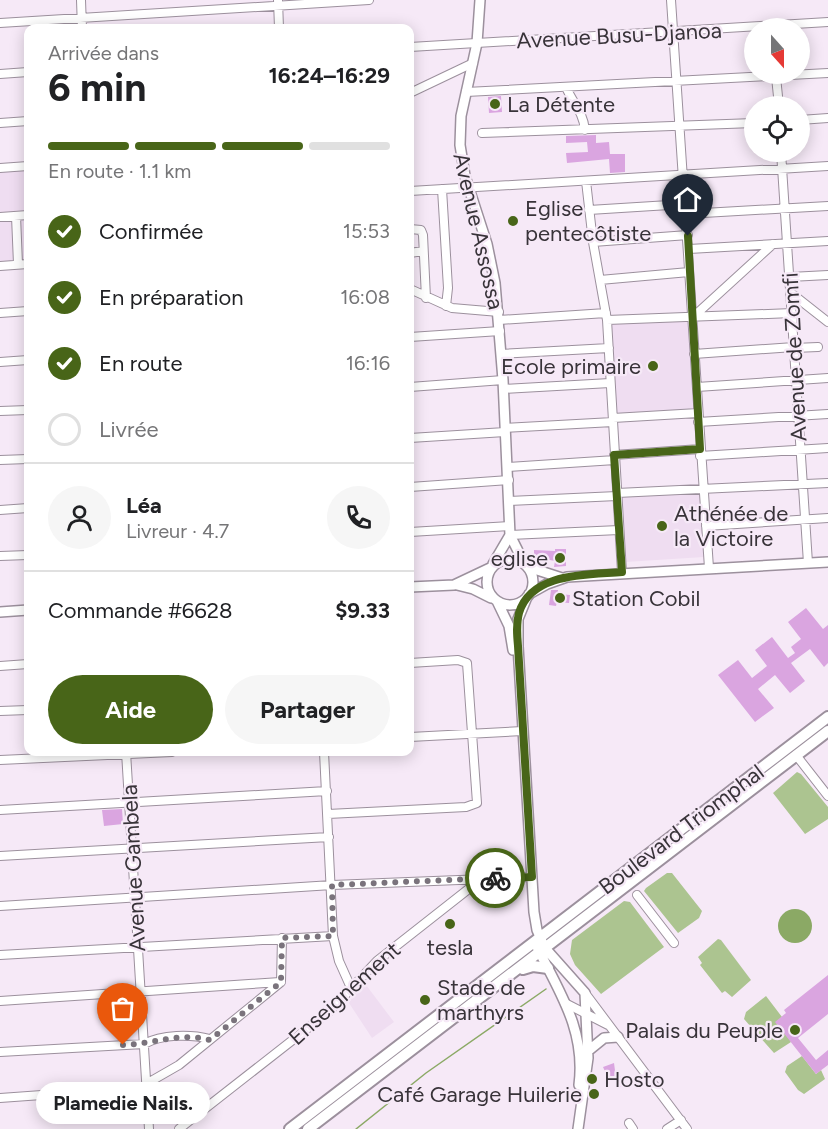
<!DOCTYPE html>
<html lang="fr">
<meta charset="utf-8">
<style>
body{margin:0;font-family:Figtree,sans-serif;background:#f6f6f6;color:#202124;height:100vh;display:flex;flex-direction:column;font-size:22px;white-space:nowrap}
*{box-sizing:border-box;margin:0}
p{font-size:20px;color:#757577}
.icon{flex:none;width:33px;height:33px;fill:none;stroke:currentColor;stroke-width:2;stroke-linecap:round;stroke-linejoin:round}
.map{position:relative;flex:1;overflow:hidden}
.panel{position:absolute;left:24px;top:24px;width:390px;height:732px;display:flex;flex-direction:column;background:#fff;border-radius:12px;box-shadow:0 3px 15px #0003}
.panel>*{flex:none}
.needle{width:39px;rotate:159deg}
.buttons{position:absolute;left:744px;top:18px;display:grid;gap:12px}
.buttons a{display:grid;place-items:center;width:66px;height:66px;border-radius:50%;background:#fff;box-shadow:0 3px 15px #0003;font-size:30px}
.pin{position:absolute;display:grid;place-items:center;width:51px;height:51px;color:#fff;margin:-62px -26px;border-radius:50% 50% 50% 0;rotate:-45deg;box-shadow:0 0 6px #0007}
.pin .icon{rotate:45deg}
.courier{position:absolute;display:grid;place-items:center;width:60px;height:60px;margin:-30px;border:4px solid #486518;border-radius:50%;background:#fff;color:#222;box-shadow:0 2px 8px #0007}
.bubble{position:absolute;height:42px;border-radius:21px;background:#fff;box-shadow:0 3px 15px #0003;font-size:20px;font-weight:700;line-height:42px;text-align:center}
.head em{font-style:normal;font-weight:700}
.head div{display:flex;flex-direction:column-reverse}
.head{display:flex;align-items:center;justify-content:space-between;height:102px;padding:0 24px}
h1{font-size:39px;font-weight:700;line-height:45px}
.bar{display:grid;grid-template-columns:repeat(4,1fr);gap:9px 6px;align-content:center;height:72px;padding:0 24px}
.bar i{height:8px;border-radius:4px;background:#e0e0e0}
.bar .current{background:#486518}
.bar p{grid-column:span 4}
.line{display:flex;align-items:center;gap:15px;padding:0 24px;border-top:2px solid #e0e0e0}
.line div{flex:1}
.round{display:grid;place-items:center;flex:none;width:63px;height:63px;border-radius:32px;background:#f6f6f6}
ol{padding:0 24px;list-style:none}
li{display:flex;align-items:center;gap:18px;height:66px}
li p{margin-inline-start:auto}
li .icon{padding:6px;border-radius:50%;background:#486518;color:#fff;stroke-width:4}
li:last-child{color:#757577}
li i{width:33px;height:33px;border:3px solid #e0e0e0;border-radius:50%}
.primary-button{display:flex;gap:12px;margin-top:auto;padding:12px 24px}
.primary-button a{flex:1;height:69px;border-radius:36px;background:#486518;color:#fff;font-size:24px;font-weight:700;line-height:69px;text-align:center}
.primary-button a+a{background:#f6f6f6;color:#202124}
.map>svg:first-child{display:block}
.built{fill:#efddf1}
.green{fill:#acc490}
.water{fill:#8ba965}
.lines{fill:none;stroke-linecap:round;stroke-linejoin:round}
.stream{stroke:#8ba965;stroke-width:1.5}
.building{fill:#daa5e0}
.minor-casing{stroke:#9c909d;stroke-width:10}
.major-casing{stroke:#9c909d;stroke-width:12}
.highway-casing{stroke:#9c909d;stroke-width:14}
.minor{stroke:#fff;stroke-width:8}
.major{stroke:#fff;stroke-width:9}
.highway{stroke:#fff;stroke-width:10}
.done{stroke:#7a737c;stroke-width:6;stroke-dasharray:0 10.8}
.route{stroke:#486518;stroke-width:8}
.poi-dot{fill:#486518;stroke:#f6e9f7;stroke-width:2}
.labels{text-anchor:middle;stroke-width:4.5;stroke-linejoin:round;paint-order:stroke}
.street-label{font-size:22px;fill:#383339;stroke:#f6e9f7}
.poi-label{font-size:22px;fill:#383339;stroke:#f6e9f7;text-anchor:start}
</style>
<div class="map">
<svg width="828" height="1129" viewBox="0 0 828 1129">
<rect width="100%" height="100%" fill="#f6e9f7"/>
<path class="built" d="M 28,168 L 28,259 L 0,262 L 0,169 Z
M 610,321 L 690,321 L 695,410 L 617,415 Z
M 700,491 L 704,557 L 625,562 L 621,494 Z
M 363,981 L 394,1022 L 372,1038 L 349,1003 Z"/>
<path class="green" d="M 797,772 L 801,774 L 828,807 L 828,819 L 805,834 L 773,793 Z
M 667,873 L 672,873 L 702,911 L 699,918 L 678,933 L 644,891 L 646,888 Z
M 624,901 L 630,902 L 664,947 L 601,994 L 575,965 L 570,954 L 572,940 Z
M 718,939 L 721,940 L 751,980 L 732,997 L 725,991 L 722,993 L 700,965 L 702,963 L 698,957 Z
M 766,996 L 782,1017 L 791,1042 L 774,1053 L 744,1019 L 746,1012 Z
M 802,1056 L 816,1074 L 821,1070 L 825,1079 L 804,1094 L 798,1090 L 785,1072 L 787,1066 Z"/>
<path class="water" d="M778 926a17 17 0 1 1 34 0a17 17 0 1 1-34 0Z"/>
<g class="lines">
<path class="stream" d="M 356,1129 L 426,1073 L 546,989"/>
</g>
<path class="building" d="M 501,96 L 502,112 L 489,113 L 488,97 Z
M 596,135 L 596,143 L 609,142 L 610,154 L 625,154 L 625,172 L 610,173 L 609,159 L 567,163 L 566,153 L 588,152 L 587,142 L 566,143 L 566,136 Z
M 555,549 L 566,549 L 566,566 L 554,567 L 555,561 L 534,557 L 534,550 L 555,551 Z
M 551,590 L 558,590 L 558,594 L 570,595 L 569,603 L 557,602 L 556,606 L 549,605 Z
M 806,608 L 823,629 L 828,625 L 828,663 L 824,667 L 810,649 L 791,663 L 805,681 L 790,693 L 775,675 L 758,689 L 774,708 L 755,722 L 718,675 L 738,660 L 752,678 L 767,666 L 755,650 L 772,637 L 788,658 L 795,653 L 791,647 L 801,639 L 788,622 Z
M 122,809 L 123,824 L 104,826 L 102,810 Z
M 828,975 L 828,1014 L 798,1038 L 816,1060 L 828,1050 L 828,1065 L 816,1074 L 775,1022 L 786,1013 L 784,1010 Z
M 614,1063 L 616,1078 L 621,1076 L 624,1086 L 617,1088 L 615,1081 L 610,1082 L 603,1067 Z"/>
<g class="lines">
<g class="minor-casing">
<path id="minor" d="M 81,0 L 82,28
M 278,0 L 279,28
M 671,0 L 709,568
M 0,23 L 369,0
M 410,47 L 828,22
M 0,74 L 28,72
M 776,77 L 779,106
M 566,87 C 573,104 583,111 585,130
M 466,92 L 828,73
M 410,93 L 473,63
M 800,120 L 828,118
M 0,123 L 28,121
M 482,133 L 754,123
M 781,152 L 808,563
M 0,168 L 28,166
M 586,181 L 593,242 L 607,320 L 622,572
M 442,189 L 448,288 L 446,306
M 410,191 L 828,166
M 589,210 L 685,204
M 686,214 L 828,206
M 16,216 L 18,264
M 0,217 L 28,215
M 410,229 L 421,230 L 423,235 L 426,298
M 593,242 L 688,235
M 689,249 L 828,241
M 410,253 L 423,251
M 0,266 L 28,264
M 790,277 L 828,275
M 600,280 L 689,272
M 410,289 L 452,308 L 499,312
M 791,293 L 828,322
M 0,313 L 28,311
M 692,318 L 773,244
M 499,320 L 606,313
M 607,320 L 792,313
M 410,337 L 500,331
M 794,348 L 818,347
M 501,354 L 609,348
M 694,354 L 794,347
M 0,362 L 28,360
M 410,387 L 503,380
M 697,387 L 828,378
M 503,389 L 610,383
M 0,411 L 28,410
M 613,418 L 698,413
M 698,422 L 828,414
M 505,428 L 613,422
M 410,438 L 505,432
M 614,455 L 700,449
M 700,456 L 828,448
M 0,460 L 28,459
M 508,467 L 615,460
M 410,487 L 509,480
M 617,493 L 828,483
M 509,501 L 617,496
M 0,510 L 28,508
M 706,526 L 828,518
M 410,532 L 510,526
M 510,535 L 619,530
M 0,556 L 28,555
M 0,666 L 28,664
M 0,711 L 28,710
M 410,737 L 523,731
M 126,752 L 149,1129
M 324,752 L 333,936 L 339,961 L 352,990
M 796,755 L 828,796
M 0,760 L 172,752
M 0,810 L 327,791
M 328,814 L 466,807 L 477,803 L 467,663 L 458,660 L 410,663
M 0,856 L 329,837
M 637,895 L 674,943
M 0,906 L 332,885 L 532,877
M 0,955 L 333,936
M 281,982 L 282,938
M 585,993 L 687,1129
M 0,1001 L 280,982
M 565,1003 L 608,1025
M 0,1052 L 144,1044 C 162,1034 191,1034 210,1039
M 0,1098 L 139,1088 L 179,1065 L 281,982
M 629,1123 L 633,1129
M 179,1129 L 331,1010 L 377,961 L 480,880
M 667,1129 L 681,1120"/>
</g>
<g class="major-casing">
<path id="major" d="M 480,0 L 477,43 L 461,116 L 460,145 L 465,176 L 487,244 L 495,283 L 503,380 L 510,535 L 524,563
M487 582a23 23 0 1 1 46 0a23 23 0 1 1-46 0Z
M 493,564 L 510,535
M 528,567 L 562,578
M 457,585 L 473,589 L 491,598
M 410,587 L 454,585 L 490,568
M 529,594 L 547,584 L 567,577 L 828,562
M 527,597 L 518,619 L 518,646 L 534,912 L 537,930 L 545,948 L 585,993 L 588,1058 L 578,1129
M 497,601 L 509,626 L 513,650
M 0,612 L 28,610
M 537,947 C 560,993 586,1031 579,1085
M 588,1051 L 604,1038 L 618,1037"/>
</g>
<g class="highway-casing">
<path id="highway" d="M 523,969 L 533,966 L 548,968
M 290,1129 L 828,717
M 308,1129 L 828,731"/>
</g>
<use href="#minor" class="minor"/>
<use href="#major" class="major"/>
<use href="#highway" class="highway"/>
</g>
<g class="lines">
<path class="done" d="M 123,1045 C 153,1044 180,1032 210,1040 L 281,982 L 282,938 L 333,936 L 332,885 L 495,878"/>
<path class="route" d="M 495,878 L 532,877 L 518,646 C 517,635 516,624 519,613 C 531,572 588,575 622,572 L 614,455 L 700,449 L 688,236"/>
</g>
<g class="poi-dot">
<circle cx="495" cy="104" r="6"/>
<circle cx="513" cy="221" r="6"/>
<circle cx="653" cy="366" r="6"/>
<circle cx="662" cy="526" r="6"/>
<circle cx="560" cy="558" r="6"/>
<circle cx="560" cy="598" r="6"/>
<circle cx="450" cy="924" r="6"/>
<circle cx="425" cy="1000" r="6"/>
<circle cx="795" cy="1030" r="6"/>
<circle cx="592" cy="1079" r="6"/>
<circle cx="594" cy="1094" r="6"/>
</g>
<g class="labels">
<g class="street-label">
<text transform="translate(619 35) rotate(-3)" y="8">Avenue Busu-Djanoa</text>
<text transform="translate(479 231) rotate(77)" y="8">Avenue Assossa</text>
<text transform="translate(794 357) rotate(-93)" y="8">Avenue de Zomfi</text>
<text transform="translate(681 829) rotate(-37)" y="8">Boulevard Triomphal</text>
<text transform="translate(133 868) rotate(-93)" y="8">Avenue Gambela</text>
<text transform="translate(344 993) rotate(-42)" y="8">Enseignement</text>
</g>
<g class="poi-label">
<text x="507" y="112">La Détente</text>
<text x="525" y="216">Eglise<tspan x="525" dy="25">pentecôtiste</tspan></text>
<text x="641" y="374" text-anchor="end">Ecole primaire</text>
<text x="674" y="521">Athénée de<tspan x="674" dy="25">la Victoire</tspan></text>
<text x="548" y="566" text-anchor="end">eglise</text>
<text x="572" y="606">Station Cobil</text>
<text x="450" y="955" text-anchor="middle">tesla</text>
<text x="437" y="995">Stade de<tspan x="437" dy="25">marthyrs</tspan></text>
<text x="783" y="1038" text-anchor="end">Palais du Peuple</text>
<text x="604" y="1087">Hosto</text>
<text x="582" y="1102" text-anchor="end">Café Garage Huilerie</text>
</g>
</g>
</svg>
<div class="buttons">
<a><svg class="needle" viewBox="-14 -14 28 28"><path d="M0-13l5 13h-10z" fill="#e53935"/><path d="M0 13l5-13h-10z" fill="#757577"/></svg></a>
<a><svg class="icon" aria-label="locate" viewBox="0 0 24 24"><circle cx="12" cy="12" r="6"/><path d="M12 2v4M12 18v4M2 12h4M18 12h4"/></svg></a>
</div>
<div class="pin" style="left:123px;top:1045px;background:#ea580c"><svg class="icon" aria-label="bag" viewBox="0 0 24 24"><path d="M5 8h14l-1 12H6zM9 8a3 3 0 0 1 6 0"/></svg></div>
<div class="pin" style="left:688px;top:236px;background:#1f2937"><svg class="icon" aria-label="home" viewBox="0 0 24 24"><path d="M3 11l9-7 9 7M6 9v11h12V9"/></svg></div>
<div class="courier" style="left:495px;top:878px"><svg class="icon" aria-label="bike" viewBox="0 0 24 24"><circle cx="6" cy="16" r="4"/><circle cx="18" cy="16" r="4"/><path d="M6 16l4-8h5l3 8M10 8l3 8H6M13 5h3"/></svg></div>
<div class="bubble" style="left:36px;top:1082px;width:174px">Plamedie Nails.</div>
<section class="panel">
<div class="head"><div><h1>6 min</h1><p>Arrivée dans</p></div><em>16:24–16:29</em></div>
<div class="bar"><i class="current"></i><i class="current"></i><i class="current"></i><i></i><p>En route · 1.1 km</p></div>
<ol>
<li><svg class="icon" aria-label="check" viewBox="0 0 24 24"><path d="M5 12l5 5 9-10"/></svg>Confirmée<p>15:53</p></li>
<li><svg class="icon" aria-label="check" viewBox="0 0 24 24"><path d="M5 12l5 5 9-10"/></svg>En préparation<p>16:08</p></li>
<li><svg class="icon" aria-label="check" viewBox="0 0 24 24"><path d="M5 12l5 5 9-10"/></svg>En route<p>16:16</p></li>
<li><i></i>Livrée</li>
</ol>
<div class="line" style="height:108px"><a class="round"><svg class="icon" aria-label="person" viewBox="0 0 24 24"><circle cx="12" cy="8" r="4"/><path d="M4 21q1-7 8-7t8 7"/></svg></a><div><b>Léa</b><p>Livreur · 4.7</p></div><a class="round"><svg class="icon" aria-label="phone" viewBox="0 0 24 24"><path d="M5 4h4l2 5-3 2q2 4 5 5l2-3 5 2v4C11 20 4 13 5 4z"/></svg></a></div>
<div class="line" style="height:78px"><div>Commande #6628</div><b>$9.33</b></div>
<div class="primary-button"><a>Aide</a><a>Partager</a></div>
</section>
</div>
